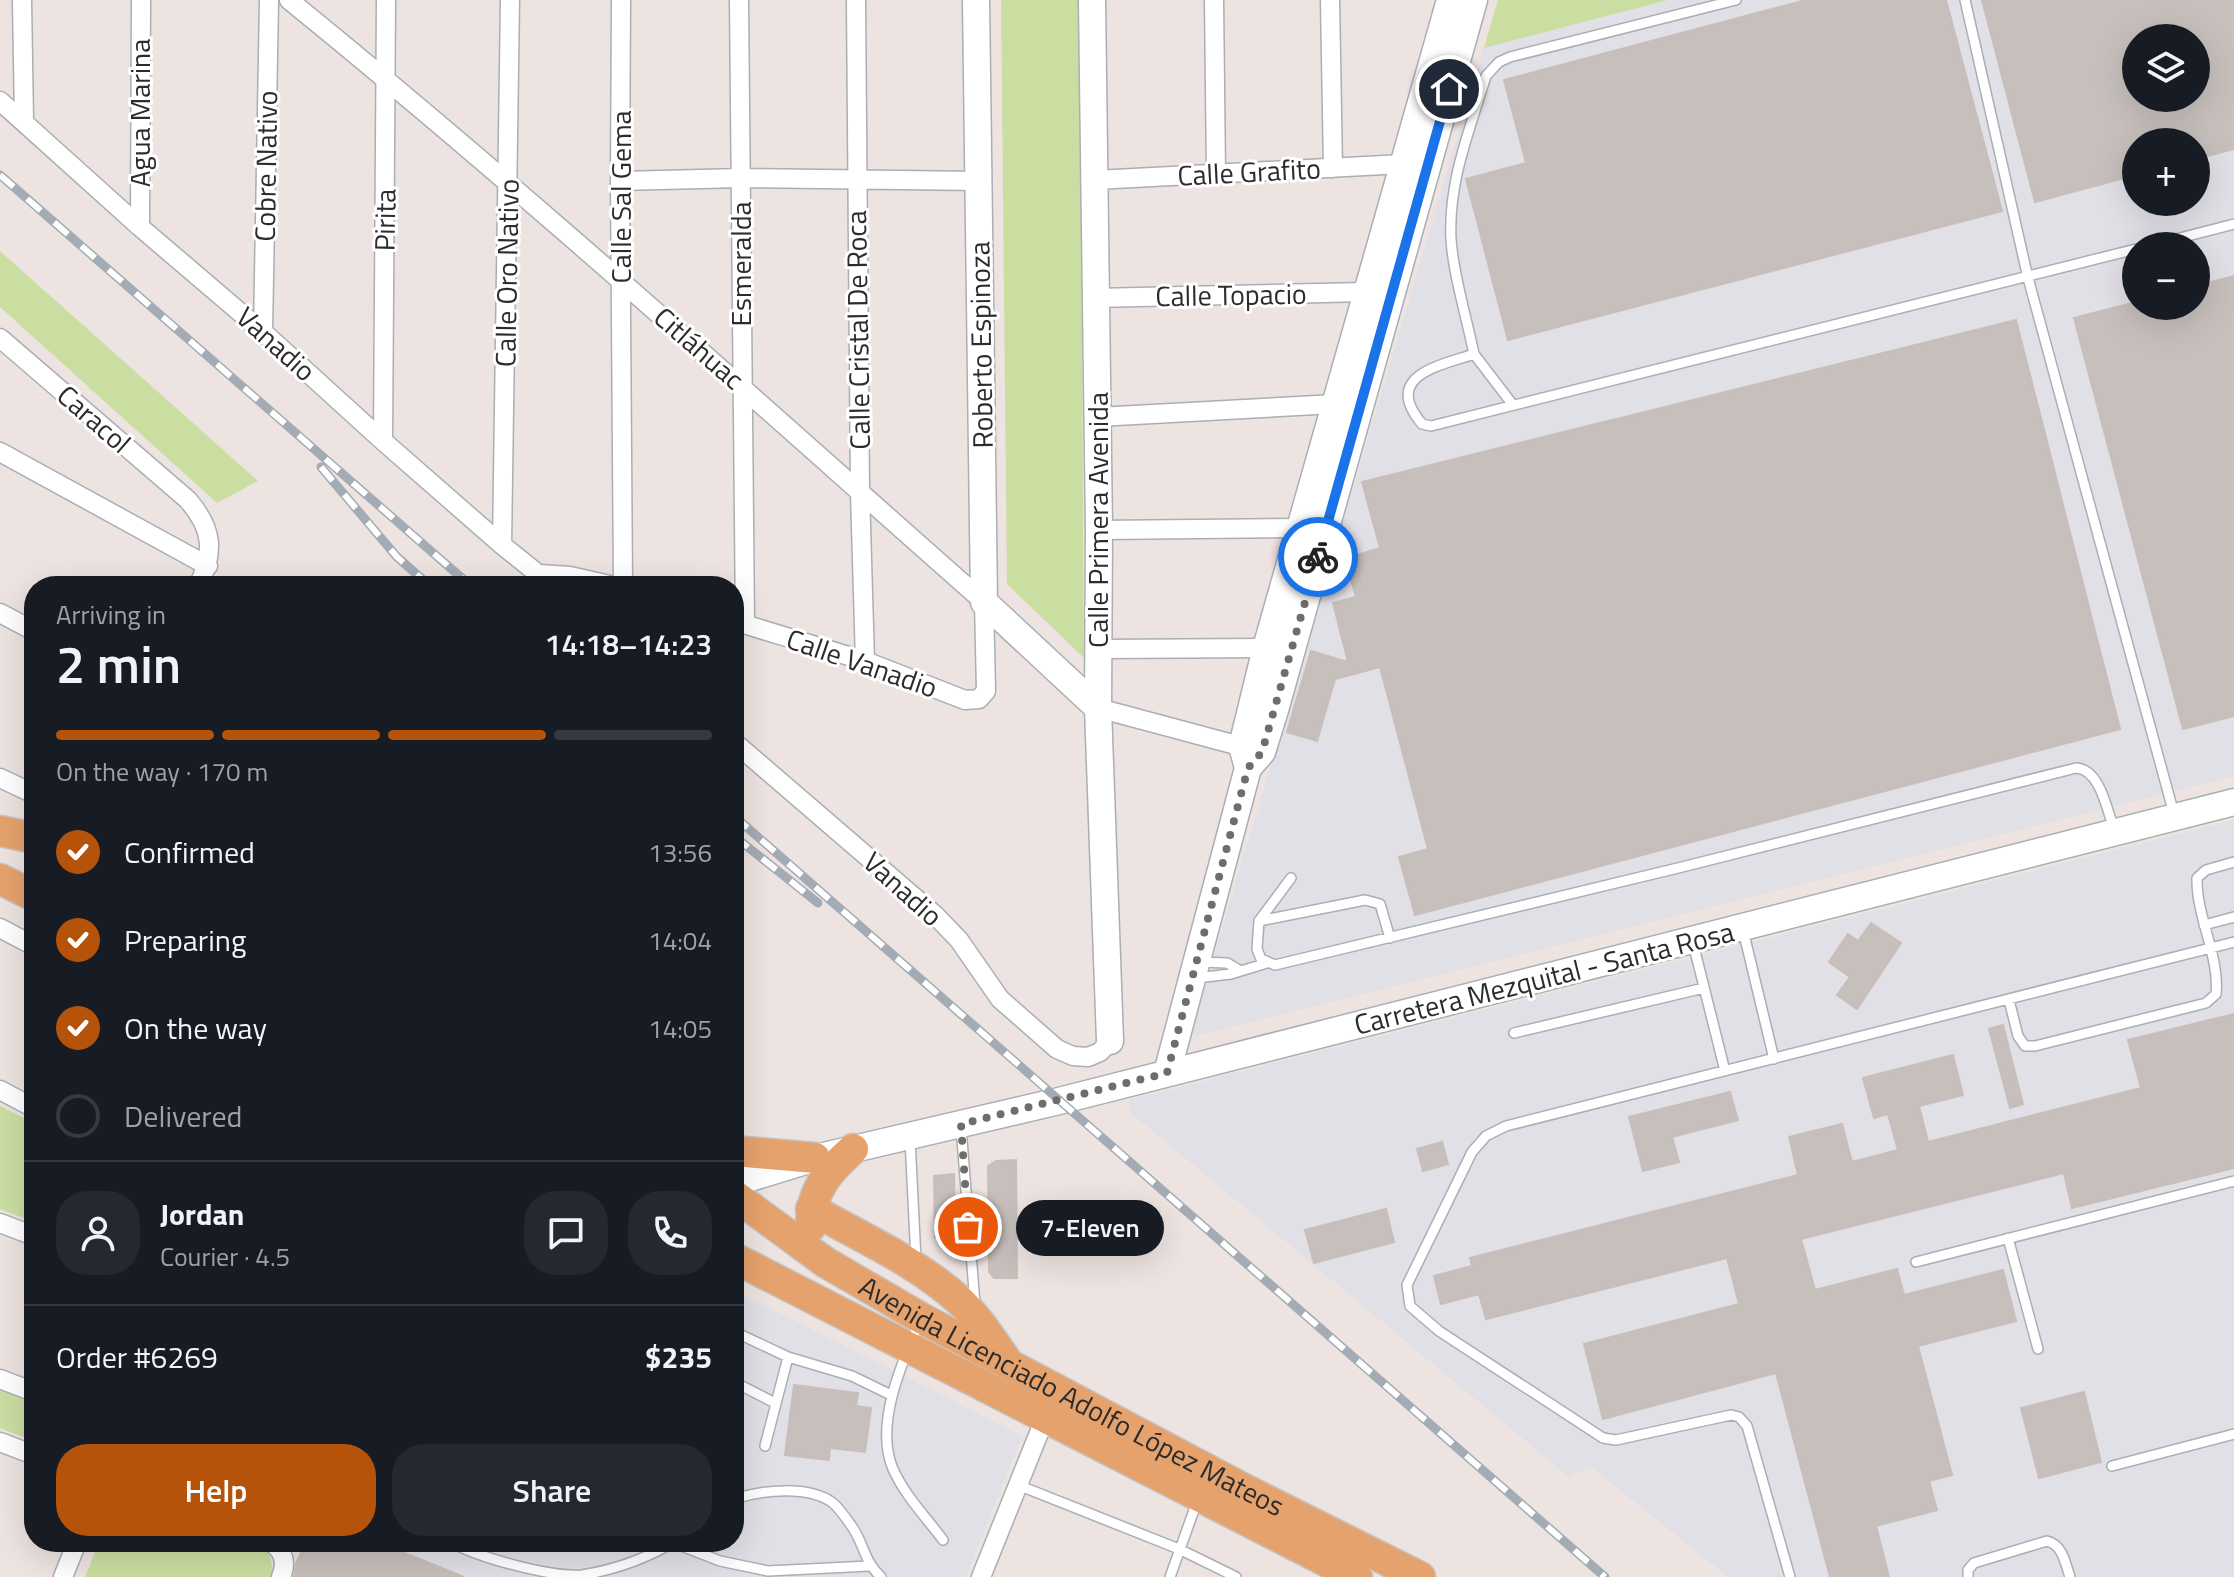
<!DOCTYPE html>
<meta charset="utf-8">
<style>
body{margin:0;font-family:"Titillium Web",sans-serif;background:#242831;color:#f1f3f6;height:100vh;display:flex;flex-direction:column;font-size:30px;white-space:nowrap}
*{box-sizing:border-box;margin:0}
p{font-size:26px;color:#9ea1a6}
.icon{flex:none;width:44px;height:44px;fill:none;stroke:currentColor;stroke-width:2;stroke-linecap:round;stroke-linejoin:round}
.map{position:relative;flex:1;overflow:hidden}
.drawer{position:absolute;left:24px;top:576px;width:720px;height:976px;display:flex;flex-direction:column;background:#171b24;border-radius:32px;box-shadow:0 8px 32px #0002}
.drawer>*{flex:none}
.controls{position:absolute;left:2122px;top:24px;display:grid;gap:16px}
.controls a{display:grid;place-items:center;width:88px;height:88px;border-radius:50%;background:#171b24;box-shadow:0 8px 32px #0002;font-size:40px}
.pin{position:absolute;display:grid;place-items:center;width:68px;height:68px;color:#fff;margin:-34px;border:4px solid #fff;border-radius:50%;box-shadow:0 2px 8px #0007}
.courier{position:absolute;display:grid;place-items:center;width:80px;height:80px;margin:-40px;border:6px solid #1a73e8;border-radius:50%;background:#fff;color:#222;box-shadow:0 2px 10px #0007}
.bubble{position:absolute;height:56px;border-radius:28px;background:#171b24;box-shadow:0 8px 32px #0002;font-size:26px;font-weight:600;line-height:56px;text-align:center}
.headline em{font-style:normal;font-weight:600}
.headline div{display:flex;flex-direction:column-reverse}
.headline{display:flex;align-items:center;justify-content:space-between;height:136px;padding:0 32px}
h1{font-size:52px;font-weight:600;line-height:60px}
.bar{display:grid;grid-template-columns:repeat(4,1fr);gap:12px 8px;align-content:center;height:96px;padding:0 32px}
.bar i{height:10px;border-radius:6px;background:#363941}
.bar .current{background:#b45309}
.bar p{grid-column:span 4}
.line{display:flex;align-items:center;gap:20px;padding:0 32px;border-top:2px solid #363941}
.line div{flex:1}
.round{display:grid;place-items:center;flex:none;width:84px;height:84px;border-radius:32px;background:#242831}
ol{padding:0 32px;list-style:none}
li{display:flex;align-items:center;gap:24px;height:88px}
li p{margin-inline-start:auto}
li .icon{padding:8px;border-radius:50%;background:#b45309;color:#fff;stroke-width:4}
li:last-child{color:#9ea1a6}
li i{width:44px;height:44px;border:4px solid #363941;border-radius:50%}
.cta{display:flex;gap:16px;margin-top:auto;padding:16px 32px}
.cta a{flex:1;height:92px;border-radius:32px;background:#b45309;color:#fff;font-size:32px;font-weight:600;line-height:92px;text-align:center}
.cta a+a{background:#242831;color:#f1f3f6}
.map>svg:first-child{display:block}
.industrial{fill:#e0e0e6;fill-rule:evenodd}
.green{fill:#cadea2}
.building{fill:#c6bfbb;stroke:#c8beba;stroke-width:2;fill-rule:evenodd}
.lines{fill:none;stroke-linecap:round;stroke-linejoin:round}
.lane-casing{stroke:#a9afb3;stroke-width:12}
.street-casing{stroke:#a9afb3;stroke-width:21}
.secondary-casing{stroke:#a9afb3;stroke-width:29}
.primary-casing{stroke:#c4c4c4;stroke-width:33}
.lane{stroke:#fff;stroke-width:9}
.street{stroke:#fff;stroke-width:18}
.secondary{stroke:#fff;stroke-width:26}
.primary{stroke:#e6a26c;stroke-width:30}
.rail-casing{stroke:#a3abb5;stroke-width:9}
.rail{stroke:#fff;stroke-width:6;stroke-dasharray:18;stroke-linecap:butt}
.done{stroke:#706c6b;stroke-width:8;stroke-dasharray:0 14.4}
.route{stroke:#1a73e8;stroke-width:10}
.labels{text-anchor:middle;stroke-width:6;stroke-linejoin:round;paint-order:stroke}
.street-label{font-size:28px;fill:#2c2c2c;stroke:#fff}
</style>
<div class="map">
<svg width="2234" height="1577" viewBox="0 0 2234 1577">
<rect width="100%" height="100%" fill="#ede3e0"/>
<path class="industrial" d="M 1668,0 L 2234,0 L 2234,776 L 1190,1037 L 1484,48 ZM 2136,38 L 2196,38 L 2196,98 L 2136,98 ZM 2136,142 L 2196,142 L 2196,202 L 2136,202 ZM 2136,246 L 2196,246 L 2196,306 L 2136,306 Z
M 2234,820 L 2234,1577 L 1728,1577 L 1590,1466 L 1569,1477 L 1130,1112 L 1129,1100 Z
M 734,1290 L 1022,1436 L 966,1577 L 292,1577 L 310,1542 L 734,1542 Z"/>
<path class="green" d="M 1001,0 L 1080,0 L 1084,658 L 1007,584 Z
M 1498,0 L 1668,0 L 1484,48 Z
M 0,251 L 258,481 L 217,503 L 0,307 Z
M 0,1106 L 34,1123 L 34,1222 L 0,1209 Z
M 0,1382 L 34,1395 L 34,1441 L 0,1428 Z
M 99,1542 L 245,1542 L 269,1552 L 274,1575 L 273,1577 L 85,1577 Z"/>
<path class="building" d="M 1806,0 L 1946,0 L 2002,211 L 1508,340 L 1466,179 L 1526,163 L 1504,80 Z
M 1982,0 L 2234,0 L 2234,149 L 2196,159 L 2196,142 L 2136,142 L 2136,175 L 2035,202 ZM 2136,38 L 2196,38 L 2196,98 L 2136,98 Z
M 2234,276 L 2234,716 L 2183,729 L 2074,318 L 2136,302 L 2136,306 L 2196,306 L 2196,286 Z
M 2016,320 L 2120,729 L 1415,915 L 1399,857 L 1428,849 L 1380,667 L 1335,679 L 1317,741 L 1287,732 L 1311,651 L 1348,662 L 1333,603 L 1356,597 L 1345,559 L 1380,548 L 1362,482 Z
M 1871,923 L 1901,943 L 1857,1009 L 1837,995 L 1850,977 L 1829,962 L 1848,934 L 1858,941 Z
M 2234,1014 L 2234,1168 L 2072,1208 L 2064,1173 L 1801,1239 L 1815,1290 L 1897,1269 L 1904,1295 L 2003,1270 L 2016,1321 L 1918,1346 L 1952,1475 L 1929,1481 L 1937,1510 L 1876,1526 L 1889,1577 L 1830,1577 L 1776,1373 L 1603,1419 L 1584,1344 L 1739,1304 L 1727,1258 L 1486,1319 L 1479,1294 L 1441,1304 L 1434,1276 L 1472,1266 L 1470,1258 L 1798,1175 L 1789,1137 L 1842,1124 L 1852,1162 L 1898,1150 L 1888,1114 L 1874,1118 L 1863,1078 L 1953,1055 L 1963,1095 L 1919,1106 L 1928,1142 L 2141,1088 L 2128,1040 Z
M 2003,1025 L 2023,1104 L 2010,1108 L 1989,1029 Z
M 1730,1092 L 1738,1120 L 1672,1137 L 1679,1162 L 1643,1171 L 1629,1117 Z
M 1442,1142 L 1448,1164 L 1423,1171 L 1417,1149 Z
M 1016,1160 L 1017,1278 L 994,1278 L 989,1272 L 988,1166 L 996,1161 Z
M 954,1174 L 955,1237 L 935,1237 L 934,1176 Z
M 1386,1209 L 1394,1242 L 1314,1263 L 1305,1230 Z
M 794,1385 L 858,1393 L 856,1406 L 871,1408 L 865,1452 L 830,1448 L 829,1460 L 785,1455 Z
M 2084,1392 L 2101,1462 L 2039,1478 L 2021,1408 Z
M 306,1542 L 390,1542 L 387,1546 L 464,1577 L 294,1577 L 296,1563 Z"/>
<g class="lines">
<g class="lane-casing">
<path id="lane" d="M 1965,0 L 2028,278 L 2174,814
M 2149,246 L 2234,224
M 1474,354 C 1467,319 1453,274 1451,239 C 1448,182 1470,129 1486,76 L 1499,62 L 1510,57 L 1736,0
M 1513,405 L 1474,354 C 1438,366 1382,376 1422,424 L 1431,426 L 2136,249
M 1259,921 L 1291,878
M 2204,925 L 2234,917
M 1743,930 L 1774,1059
M 1390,938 L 1380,904 L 1365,900 L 1259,921 L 1257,949 L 1261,959 L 1275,965 L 1678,868 L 2076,768 C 2100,769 2107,810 2114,829
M 1693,943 L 1725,1071
M 1201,962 L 1227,963 L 1239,970
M 1196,978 L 1231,974 L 1267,963
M 2009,1000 L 2018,1036 L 2025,1046 L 2035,1046 L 2206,1003 L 2216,994 C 2220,957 2196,916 2197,878 L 2206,870 L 2234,862
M 1514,1033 L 1704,988
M 961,1127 L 975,1304
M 910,1139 L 916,1260
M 2008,1238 L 2038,1349
M 1916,1262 L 2234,1181
M 920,1321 C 902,1362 874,1425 893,1469 C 905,1496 926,1517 943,1540
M 739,1334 L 788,1357 L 852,1376 L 891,1395
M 734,1382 L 775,1403
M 765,1446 L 788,1357
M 2112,1466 L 2234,1434
M 1018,1485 L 1179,1549 L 1236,1577
M 734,1499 C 762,1490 808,1485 833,1503 C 840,1509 848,1521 853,1528 C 865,1547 864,1561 881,1577
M 451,1542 C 479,1558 550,1577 582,1575 C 613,1570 647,1558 674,1542
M 674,1543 L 720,1561 L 768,1571 L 869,1566
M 1170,1577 L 1198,1499
M 1790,1577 L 1747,1426 L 1739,1417 L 1731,1415 L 1616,1440 L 1603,1438 L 1439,1331 L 1410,1306 L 1407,1285 L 1472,1152 L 1486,1136 L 1506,1126 L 2234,942
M 1968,1577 L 1968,1570 L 1974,1563 L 2047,1541 C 2063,1545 2065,1563 2070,1577"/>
</g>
<g class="street-casing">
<path id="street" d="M 22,0 L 24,121
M 289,0 C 527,193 754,399 984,602 L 986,691 L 979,699 L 965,700 L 865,661 L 734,621
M 621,0 L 620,181 L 623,586
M 739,0 L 745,624
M 856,0 L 860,492 L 865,661
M 1214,0 L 1216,175
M 1330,0 L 1333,168
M 0,101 L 140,227 L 263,332 L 383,441 L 502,545 L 553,586
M 1095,180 L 1403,164
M 620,181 L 741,178 L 979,181
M 140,227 L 141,0
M 1095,298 L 1366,292
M 263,332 L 269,0
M 0,338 L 188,500 C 213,529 215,552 198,586
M 1098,417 L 1335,404 L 1344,408
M 383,441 L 386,0
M 0,452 L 208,566
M 1099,530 L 1301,528
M 502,545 L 510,0
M 539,574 L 570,576 L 614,586
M 0,613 L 34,631
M 1100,649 L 1266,648
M 1098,708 L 1251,749
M 734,742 L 935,915 L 959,940 L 1000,999 L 1057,1049 L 1073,1056 L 1088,1057 L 1100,1052 L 1110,1041
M 0,778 L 34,794
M 0,928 L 34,946
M 0,1090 L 34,1108
M 0,1223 L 34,1236
M 0,1379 L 34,1392
M 0,1442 L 34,1455
M 270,1542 C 284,1550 287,1563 281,1577
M 63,1577 L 77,1542
M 981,1577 L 1045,1418"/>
</g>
<g class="secondary-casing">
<path id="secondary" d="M 976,0 L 984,602 L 1098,708
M 1092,0 L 1099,530 L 1098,708 L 1110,1041
M 1248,768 L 1242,746 L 1266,648 L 1450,0
M 1167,1073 L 1248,768 L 1262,752 L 1275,710 L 1474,0
M 734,1183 L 815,1158 L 1059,1101 L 2234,802"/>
</g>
<g class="primary-casing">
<g id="primary">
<path d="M 0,831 L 34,838"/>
<path d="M 0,879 L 34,896"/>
<path d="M 734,1151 L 815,1158"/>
<path id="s1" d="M 734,1195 L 825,1262 L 921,1318 L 1246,1490 L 1420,1577"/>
<path d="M 811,1209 C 861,1237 917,1262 960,1301 C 978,1318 992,1340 1006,1360"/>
<path d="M 811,1226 C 811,1191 827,1172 853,1149"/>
<path d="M 734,1258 L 1357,1577"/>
</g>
</g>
<use href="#lane" class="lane"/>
<use href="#street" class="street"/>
<use href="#secondary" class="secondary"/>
<use href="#primary" class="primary"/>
<g class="rail-casing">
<path id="rail" d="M 0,175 L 471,586
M 321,467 L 397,557 L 430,586
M 734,816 L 1605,1577
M 734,836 L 818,903"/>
</g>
<use href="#rail" class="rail"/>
</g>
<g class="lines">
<path class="done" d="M 968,1227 L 961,1124 L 1167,1073 L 1248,768 L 1262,752 L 1318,557"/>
<path class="route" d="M 1318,557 L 1449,89"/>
</g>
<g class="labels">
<g class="street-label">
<text transform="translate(140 113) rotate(-90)" y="10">Agua Marina</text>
<text transform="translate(266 166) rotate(-89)" y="10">Cobre Nativo</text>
<text transform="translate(1249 172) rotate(-3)" y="10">Calle Grafito</text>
<text transform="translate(621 197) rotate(-90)" y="10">Calle Sal Gema</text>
<text transform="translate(385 220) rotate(-89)" y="10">Pirita</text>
<text transform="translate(741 264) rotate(-90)" y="10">Esmeralda</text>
<text transform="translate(507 273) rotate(-89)" y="10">Calle Oro Nativo</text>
<text transform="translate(1231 295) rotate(-1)" y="10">Calle Topacio</text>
<text transform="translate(858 330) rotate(-91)" y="10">Calle Cristal De Roca</text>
<text transform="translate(276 344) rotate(42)" y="10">Vanadio</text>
<text transform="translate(981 345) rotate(-91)" y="10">Roberto Espinoza</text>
<text transform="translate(699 348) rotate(41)" y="10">Citláhuac</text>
<text transform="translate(94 419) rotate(41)" y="10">Caracol</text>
<text transform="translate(1098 520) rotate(-90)" y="10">Calle Primera Avenida</text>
<text transform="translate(862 663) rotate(19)" y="10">Calle Vanadio</text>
<text transform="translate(903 889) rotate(42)" y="10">Vanadio</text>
<text transform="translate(1544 978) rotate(-14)" y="10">Carretera Mezquital - Santa Rosa</text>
<text dy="10" stroke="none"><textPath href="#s1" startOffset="394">Avenida Licenciado Adolfo López Mateos</textPath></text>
</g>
</g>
</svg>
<div class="controls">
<a><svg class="icon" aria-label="layers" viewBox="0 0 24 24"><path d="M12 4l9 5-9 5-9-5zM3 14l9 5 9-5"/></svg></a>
<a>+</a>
<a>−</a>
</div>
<div class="pin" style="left:968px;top:1227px;background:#ea580c"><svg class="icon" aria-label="bag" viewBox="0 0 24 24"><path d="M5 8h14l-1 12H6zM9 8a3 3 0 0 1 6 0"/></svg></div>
<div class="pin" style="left:1449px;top:89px;background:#1f2937"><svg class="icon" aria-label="home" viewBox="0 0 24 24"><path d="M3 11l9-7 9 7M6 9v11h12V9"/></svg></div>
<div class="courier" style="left:1318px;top:557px"><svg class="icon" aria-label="bike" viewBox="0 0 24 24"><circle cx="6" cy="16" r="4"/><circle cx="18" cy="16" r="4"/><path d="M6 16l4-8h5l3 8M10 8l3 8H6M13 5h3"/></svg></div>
<div class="bubble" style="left:1016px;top:1200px;width:148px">7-Eleven</div>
<section class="drawer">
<div class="headline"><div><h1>2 min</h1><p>Arriving in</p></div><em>14:18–14:23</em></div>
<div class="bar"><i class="current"></i><i class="current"></i><i class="current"></i><i></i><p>On the way · 170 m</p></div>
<ol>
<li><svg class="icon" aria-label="check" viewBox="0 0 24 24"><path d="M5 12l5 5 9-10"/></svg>Confirmed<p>13:56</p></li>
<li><svg class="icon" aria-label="check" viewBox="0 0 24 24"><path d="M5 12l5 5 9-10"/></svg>Preparing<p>14:04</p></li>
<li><svg class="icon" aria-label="check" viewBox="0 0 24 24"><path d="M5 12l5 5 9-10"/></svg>On the way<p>14:05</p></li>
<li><i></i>Delivered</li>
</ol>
<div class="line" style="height:144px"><a class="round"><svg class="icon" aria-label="person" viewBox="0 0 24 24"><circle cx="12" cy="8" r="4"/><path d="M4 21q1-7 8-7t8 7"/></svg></a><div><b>Jordan</b><p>Courier · 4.5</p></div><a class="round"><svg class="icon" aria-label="chat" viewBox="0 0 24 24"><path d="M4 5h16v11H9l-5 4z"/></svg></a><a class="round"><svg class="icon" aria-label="phone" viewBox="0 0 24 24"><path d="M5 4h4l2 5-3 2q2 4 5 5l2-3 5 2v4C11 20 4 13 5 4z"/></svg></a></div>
<div class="line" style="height:104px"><div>Order #6269</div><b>$235</b></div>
<div class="cta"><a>Help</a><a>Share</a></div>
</section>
</div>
